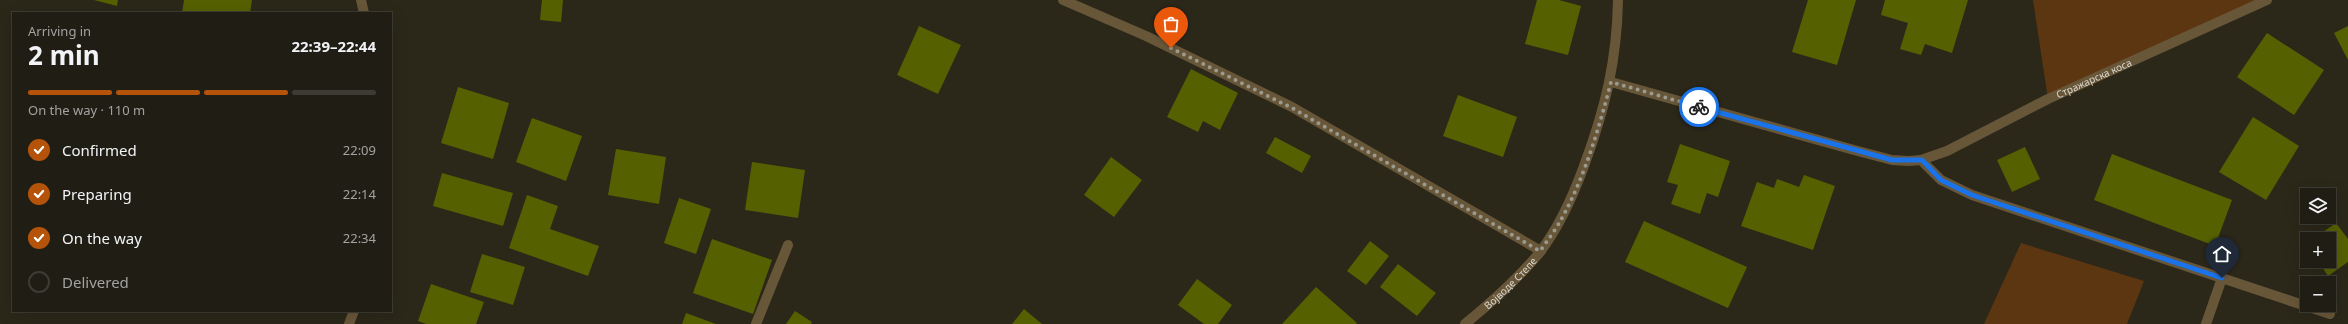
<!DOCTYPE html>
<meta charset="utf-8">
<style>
body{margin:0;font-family:"Noto Sans",sans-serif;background:#2d2b22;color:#f1f3f6;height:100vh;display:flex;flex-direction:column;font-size:15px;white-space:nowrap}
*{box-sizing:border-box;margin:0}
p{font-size:13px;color:#a2a2a0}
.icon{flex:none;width:22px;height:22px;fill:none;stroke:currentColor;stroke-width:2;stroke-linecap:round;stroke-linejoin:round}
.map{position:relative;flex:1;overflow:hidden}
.panel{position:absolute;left:12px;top:12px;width:380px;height:300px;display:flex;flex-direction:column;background:#201e14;border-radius:0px;box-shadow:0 4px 16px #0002,0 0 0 1px #3d3c34}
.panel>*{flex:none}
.controls{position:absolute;left:2300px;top:188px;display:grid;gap:8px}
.controls a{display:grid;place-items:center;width:36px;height:36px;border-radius:0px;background:#201e14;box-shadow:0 4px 16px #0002,0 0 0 1px #3d3c34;font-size:20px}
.pin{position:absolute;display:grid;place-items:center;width:34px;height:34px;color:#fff;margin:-41px -17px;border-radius:50% 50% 50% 0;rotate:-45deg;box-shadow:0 0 4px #0007}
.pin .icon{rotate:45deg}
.courier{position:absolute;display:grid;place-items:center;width:40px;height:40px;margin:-20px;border:3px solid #1a73e8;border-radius:50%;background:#fff;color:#222;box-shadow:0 1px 5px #0007}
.headline em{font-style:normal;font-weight:700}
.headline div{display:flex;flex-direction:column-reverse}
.headline{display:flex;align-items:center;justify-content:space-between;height:68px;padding:0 16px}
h1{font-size:26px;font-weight:700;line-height:30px}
.bar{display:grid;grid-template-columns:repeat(4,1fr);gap:6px 4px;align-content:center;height:48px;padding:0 16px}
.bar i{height:5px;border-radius:3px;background:#3d3c34}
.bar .active{background:#b45309}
.bar p{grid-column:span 4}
ol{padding:0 16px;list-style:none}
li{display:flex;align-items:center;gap:12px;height:44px}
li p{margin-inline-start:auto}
li .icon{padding:4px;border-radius:50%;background:#b45309;color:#fff;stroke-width:4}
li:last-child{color:#a2a2a0}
li i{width:22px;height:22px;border:2px solid #3d3c34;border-radius:50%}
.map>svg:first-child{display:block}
.green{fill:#5c3611}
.building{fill:#556000}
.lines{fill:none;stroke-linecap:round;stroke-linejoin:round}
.service{stroke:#685639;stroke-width:10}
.minor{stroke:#685639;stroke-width:10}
.tertiary{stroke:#685639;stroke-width:10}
.done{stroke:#9b9a8f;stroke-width:4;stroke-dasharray:0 7.2}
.route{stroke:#1a73e8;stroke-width:5}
.labels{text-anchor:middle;stroke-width:3;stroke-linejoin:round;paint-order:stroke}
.street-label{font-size:10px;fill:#d8d7ce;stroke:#12110b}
</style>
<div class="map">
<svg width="2348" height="324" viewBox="0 0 2348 324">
<rect width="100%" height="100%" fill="#2b281a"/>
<path class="green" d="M 2033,0 L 2267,0 L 2048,99 Z
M 2021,243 L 2144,281 L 2127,324 L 1984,324 Z"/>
<path class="building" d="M 94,0 L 118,0 L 117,6 Z
M 184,0 L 252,0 L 250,13 L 182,13 Z
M 542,0 L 563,0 L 561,22 L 540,20 Z
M 1537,0 L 1559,0 L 1581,6 L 1568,55 L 1525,44 Z
M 1808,0 L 1856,0 L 1837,65 L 1792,52 Z
M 1885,0 L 1968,0 L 1952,53 L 1925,44 L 1921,55 L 1900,49 L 1908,23 L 1881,15 Z
M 919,26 L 961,45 L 938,94 L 897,75 Z
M 2348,26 L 2348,60 L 2334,33 Z
M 2267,33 L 2324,70 L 2294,115 L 2237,77 Z
M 1191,69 L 1238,93 L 1220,130 L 1203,121 L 1198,132 L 1167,117 Z
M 458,87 L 509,103 L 493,159 L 441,143 Z
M 1458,95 L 1517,117 L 1503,157 L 1443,136 Z
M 2253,117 L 2299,146 L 2266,200 L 2219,172 Z
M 532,118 L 582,136 L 566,181 L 516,162 Z
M 1275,137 L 1311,156 L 1302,173 L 1266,153 Z
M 1680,144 L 1730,161 L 1718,197 L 1707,193 L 1700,214 L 1671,204 L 1678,185 L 1667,182 Z
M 2025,147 L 2040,179 L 2012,192 L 1997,160 Z
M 616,149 L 666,157 L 659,204 L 608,195 Z
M 2112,154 L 2232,200 L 2215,246 L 2094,200 Z
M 1111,157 L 1142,180 L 1114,217 L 1084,195 Z
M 752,162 L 805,170 L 798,218 L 745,210 Z
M 442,173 L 513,193 L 503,226 L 433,206 Z
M 1804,175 L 1835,186 L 1813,250 L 1741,226 L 1757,182 L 1774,188 L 1777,179 L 1799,187 Z
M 527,195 L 558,206 L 550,229 L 599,246 L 588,276 L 509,248 Z
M 679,198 L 711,209 L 696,254 L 664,243 Z
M 1644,221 L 1747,267 L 1728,308 L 1625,262 Z
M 2336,223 L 2348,239 L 2348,262 L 2328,276 L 2318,261 L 2329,261 L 2329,239 L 2313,239 Z
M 712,239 L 772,260 L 753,314 L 693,293 Z
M 1370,241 L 1389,256 L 1366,285 L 1347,271 Z
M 482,254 L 525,267 L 513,305 L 470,292 Z
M 1398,264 L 1436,293 L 1417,316 L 1380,287 Z
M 1197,279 L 1232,305 L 1218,324 L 1204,324 L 1178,305 Z
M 431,284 L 484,302 L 476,324 L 426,324 L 418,321 Z
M 1316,287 L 1357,323 L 1356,324 L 1282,324 Z
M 1024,309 L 1042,324 L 1012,324 Z
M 795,311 L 812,322 L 811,324 L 786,324 Z
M 686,313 L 716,324 L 682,324 Z"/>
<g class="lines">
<path class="service" d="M 2206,324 L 2222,278"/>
<path class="minor" d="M 361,0 L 364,13
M 1063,0 L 1146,36 L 1292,107 L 1541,251
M 1921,160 L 1941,180 L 1972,195 L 2330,314
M 349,324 L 354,311
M 756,324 L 788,245"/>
<g class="tertiary">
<path id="s1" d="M 1611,82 L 1854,150 L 1892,160 L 1909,161 L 1921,160 L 1947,151 L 2048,99 L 2267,0"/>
<path id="s2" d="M 1465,324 C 1492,302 1518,279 1540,252 C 1560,226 1573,196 1584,166 C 1605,109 1617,61 1618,0"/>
</g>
</g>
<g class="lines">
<path class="done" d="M 1171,48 L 1292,108 L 1540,251 C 1548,240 1556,229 1562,218 C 1585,176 1599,128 1611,82 L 1699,107"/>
<path class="route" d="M 1699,107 L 1892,160 L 1922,160 L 1941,180 L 1972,195 L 2222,278"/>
</g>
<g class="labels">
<g class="street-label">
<text dy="4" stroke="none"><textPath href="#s1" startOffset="512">Стражарска коса</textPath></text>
<text dy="4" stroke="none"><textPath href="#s2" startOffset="61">Војводе Степе</textPath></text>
</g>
</g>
</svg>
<div class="controls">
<a><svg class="icon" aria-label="layers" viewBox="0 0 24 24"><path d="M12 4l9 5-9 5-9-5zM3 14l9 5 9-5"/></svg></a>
<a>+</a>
<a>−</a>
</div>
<div class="pin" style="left:1171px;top:48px;background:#ea580c"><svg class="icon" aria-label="bag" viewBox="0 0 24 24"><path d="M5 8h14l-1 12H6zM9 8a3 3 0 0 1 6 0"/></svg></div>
<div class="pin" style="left:2222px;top:278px;background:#1f2937"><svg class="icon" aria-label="home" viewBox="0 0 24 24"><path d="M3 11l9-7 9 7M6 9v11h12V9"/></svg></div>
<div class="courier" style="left:1699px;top:107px"><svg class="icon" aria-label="bike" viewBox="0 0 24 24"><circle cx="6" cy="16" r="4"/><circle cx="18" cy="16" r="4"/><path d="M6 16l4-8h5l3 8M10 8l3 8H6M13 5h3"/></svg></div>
<section class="panel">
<div class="headline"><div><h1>2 min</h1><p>Arriving in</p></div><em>22:39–22:44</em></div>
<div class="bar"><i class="active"></i><i class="active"></i><i class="active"></i><i></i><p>On the way · 110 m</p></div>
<ol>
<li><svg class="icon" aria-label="check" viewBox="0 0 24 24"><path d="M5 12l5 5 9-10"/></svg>Confirmed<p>22:09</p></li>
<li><svg class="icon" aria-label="check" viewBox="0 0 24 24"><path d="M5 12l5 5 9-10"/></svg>Preparing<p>22:14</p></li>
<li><svg class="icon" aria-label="check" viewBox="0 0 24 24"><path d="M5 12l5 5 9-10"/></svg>On the way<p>22:34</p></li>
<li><i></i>Delivered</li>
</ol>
</section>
</div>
